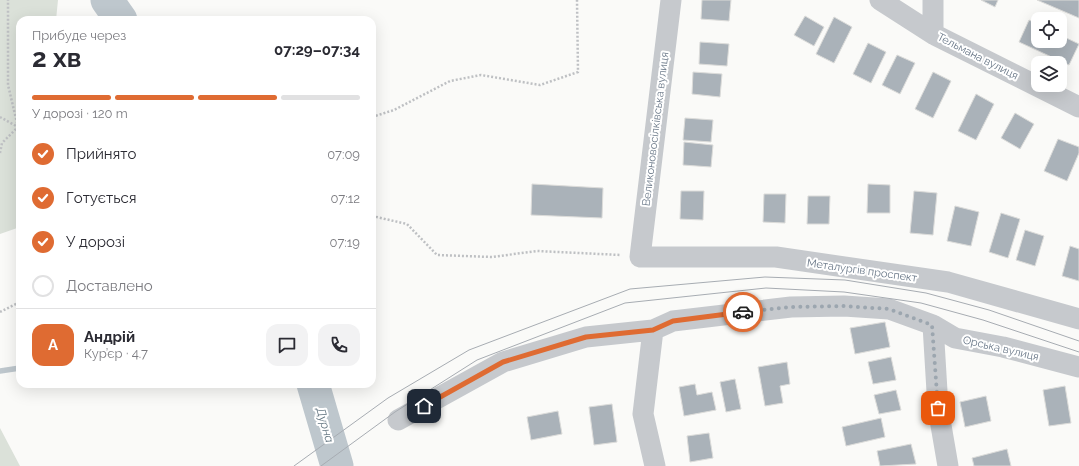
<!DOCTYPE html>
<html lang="uk">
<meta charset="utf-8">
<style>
body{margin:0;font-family:Raleway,sans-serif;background:#f2f2f3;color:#2b2b33;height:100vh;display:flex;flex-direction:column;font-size:15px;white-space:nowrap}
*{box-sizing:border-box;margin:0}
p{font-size:13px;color:#7c7c81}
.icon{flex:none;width:22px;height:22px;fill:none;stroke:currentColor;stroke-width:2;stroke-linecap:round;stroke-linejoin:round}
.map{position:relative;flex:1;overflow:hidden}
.details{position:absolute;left:16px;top:16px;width:360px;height:372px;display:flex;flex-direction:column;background:#fff;border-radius:12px;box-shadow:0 4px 16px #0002}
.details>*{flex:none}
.tools{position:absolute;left:1031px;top:12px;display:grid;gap:8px}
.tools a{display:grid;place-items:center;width:36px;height:36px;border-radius:8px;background:#fff;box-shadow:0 4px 16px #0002;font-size:20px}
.pin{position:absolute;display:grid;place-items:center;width:34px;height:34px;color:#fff;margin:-17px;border-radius:8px;box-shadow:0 2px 6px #0006}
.courier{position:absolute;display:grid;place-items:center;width:40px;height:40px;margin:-20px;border:3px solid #df6b32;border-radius:50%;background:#fff;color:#222;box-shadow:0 1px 5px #0007}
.headline em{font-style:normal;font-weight:700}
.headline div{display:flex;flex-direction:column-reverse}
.headline{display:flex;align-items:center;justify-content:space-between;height:68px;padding:0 16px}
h1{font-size:26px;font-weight:700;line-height:30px}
.bar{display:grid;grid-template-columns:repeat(4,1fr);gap:6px 4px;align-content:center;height:48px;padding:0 16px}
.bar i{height:5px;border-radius:3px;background:#e1e1e2}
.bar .current{background:#df6b32}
.bar p{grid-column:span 4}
.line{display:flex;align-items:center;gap:10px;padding:0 16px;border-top:1px solid #e1e1e2}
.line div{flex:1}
.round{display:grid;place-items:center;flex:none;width:42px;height:42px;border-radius:12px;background:#f2f2f3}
ol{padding:0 16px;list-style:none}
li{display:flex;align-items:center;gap:12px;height:44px}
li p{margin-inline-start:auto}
li .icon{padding:4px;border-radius:50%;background:#df6b32;color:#fff;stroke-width:4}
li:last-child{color:#7c7c81}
li i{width:22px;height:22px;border:2px solid #e1e1e2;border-radius:50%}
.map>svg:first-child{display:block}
.green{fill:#dbe1d9}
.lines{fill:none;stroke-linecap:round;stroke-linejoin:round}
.stream{stroke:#bec7cd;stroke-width:5.5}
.river{stroke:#bec7cd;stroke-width:33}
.building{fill:#aab2b9;stroke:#dcdcda}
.path{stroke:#bec0c3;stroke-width:2.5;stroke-dasharray:2 2;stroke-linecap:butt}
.minor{stroke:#c6c9cd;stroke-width:21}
.tram{stroke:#a7acb2;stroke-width:1}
.done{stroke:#9ca6af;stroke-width:4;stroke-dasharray:0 7.2}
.route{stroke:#df6b32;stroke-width:5}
.labels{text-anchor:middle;stroke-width:4;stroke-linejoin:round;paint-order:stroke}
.street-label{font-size:11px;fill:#6a7888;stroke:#fff}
.water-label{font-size:12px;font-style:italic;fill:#667883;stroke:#fff}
</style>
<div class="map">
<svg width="1079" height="466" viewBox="0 0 1079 466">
<rect width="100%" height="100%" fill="#fafaf8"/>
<path class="green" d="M 0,0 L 58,0 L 56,20 L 20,20 L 20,227 L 0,234 Z
M 0,428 L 20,466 L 0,466 Z"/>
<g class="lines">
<path class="stream" d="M 0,371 L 20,368"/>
<path class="river" d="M 107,0 L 121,20
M 313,384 L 337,466"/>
</g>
<path class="building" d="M 702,0 L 731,0 L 729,21 L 701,19 Z
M 981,0 L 998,0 L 995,7 Z
M 1037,0 L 1079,0 L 1079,18 Z
M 805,16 L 824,27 L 814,46 L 794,35 Z
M 834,17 L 852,27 L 834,63 L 816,54 Z
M 1029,20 L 1038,24 L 1038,41 L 1060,41 L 1060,35 L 1079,44 L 1069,65 L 1019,42 Z
M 700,42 L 729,44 L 727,66 L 699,64 Z
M 868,43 L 886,52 L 871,83 L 853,74 Z
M 897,55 L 915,63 L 900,94 L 882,85 Z
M 693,72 L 722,74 L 720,97 L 692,94 Z
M 933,72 L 951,81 L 933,118 L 915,109 Z
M 976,94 L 994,104 L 976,140 L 958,131 Z
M 1015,113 L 1034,124 L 1020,149 L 1001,138 Z
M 685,118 L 713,120 L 711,142 L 683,140 Z
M 1058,139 L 1079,147 L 1079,153 L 1067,181 L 1044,171 Z
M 684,142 L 713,145 L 711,167 L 683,165 Z
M 532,184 L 603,188 L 602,218 L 531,215 Z
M 868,184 L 890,185 L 890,213 L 867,213 Z
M 681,191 L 704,191 L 703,220 L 680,219 Z
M 914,191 L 937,193 L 933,235 L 910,233 Z
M 764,194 L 786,194 L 785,223 L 763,222 Z
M 808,196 L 830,196 L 829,224 L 807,224 Z
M 955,206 L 979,212 L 971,246 L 947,241 Z
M 1001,213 L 1020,219 L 1008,258 L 989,252 Z
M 1025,230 L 1044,236 L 1035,266 L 1016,260 Z
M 1070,246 L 1079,249 L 1079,281 L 1062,276 Z
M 885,322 L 890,347 L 855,354 L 850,328 Z
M 891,357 L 896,380 L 873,384 L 868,362 Z
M 787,362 L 790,384 L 780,386 L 783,403 L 765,406 L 758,367 Z
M 735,379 L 741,409 L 726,412 L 720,382 Z
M 695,384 L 697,395 L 712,392 L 716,410 L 684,416 L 679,387 Z
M 1065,386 L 1071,423 L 1049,426 L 1043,390 Z
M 896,390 L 901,410 L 879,414 L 874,395 Z
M 986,396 L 991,421 L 965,427 L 960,402 Z
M 612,404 L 617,442 L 594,445 L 589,407 Z
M 558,411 L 562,434 L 531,440 L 527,417 Z
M 881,418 L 885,437 L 846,446 L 842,427 Z
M 709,433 L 713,458 L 690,462 L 687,436 Z
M 911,444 L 916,464 L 880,466 L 877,451 Z
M 1007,449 L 1011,466 L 974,466 L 972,458 Z"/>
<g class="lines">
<path class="path" d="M 0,117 L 18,127 L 8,85 L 8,0
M 372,117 L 394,110 L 450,81 L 481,75 L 540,85 L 578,72 L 577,0
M 0,153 L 2,143 L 18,127 L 20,128
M 372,216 L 407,224 L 437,255 L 492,257 L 537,251 L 621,255
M 0,312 L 20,302"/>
<path class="minor" d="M 671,0 L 640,257 L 776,257 L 948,282 L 1079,319
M 880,0 L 933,34 L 1079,107
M 933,34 L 933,0
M 933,325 L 938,408 L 948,466
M 653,330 L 643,414 L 655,466
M 398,420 L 503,362 L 586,337 L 653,330 L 673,321 L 791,307 L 844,306 L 889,309 L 933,325 L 955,338 L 1003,347 L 1079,367"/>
<path class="tram" d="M 294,466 L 388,398 L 469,350 L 630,289 L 765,277 L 845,280 L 926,293 L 989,310 L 1079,341
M 321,466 L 395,412 L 477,360 L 625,303 L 766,288 L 844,292 L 921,303 L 983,320 L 1079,352"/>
</g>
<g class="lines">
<path class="done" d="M 743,312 L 791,307 L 844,306 L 889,309 L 932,325 L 938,408"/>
<path class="route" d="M 424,406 L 503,362 L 586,337 L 653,330 L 673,321 L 743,312"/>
</g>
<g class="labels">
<g class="street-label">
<text transform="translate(978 56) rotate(27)" y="4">Тельмана вулиця</text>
<text transform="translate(655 129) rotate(-83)" y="4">Великоновосілківська вулиця</text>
<text transform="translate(862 270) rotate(8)" y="4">Металургів проспект</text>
<text transform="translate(1001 348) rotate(13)" y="4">Орська вулиця</text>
</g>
<g class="water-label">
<text transform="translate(325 425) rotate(74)" y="4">Дурна</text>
</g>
</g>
</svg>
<div class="tools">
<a><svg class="icon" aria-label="locate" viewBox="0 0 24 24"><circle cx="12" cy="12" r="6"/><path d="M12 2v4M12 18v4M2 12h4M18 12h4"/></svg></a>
<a><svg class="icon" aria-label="layers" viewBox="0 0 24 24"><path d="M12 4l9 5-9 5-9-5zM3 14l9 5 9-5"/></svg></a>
</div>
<div class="pin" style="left:938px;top:408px;background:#ea580c"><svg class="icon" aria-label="bag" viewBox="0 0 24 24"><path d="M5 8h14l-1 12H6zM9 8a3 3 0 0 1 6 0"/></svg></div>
<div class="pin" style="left:424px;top:406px;background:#1f2937"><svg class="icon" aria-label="home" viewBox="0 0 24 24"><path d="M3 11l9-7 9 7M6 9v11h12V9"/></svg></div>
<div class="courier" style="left:743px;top:312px"><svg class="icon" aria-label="car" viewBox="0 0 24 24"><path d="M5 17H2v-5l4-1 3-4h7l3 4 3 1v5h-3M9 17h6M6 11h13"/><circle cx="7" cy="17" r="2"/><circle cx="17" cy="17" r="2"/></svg></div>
<section class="details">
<div class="headline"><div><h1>2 хв</h1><p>Прибуде через</p></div><em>07:29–07:34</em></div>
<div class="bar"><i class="current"></i><i class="current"></i><i class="current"></i><i></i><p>У дорозі · 120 m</p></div>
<ol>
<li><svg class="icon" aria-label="check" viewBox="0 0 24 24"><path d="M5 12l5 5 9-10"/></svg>Прийнято<p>07:09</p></li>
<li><svg class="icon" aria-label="check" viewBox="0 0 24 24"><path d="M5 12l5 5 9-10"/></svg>Готується<p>07:12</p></li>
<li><svg class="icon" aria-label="check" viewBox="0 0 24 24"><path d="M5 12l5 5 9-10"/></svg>У дорозі<p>07:19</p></li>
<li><i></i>Доставлено</li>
</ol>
<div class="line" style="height:72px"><b class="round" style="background:#df6b32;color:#fff">А</b><div><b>Андрій</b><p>Кур’єр · 4.7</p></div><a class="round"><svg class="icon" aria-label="chat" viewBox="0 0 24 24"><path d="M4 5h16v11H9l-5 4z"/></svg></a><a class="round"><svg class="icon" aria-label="phone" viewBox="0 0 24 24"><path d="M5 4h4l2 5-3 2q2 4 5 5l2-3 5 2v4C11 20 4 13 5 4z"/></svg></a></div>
</section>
</div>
